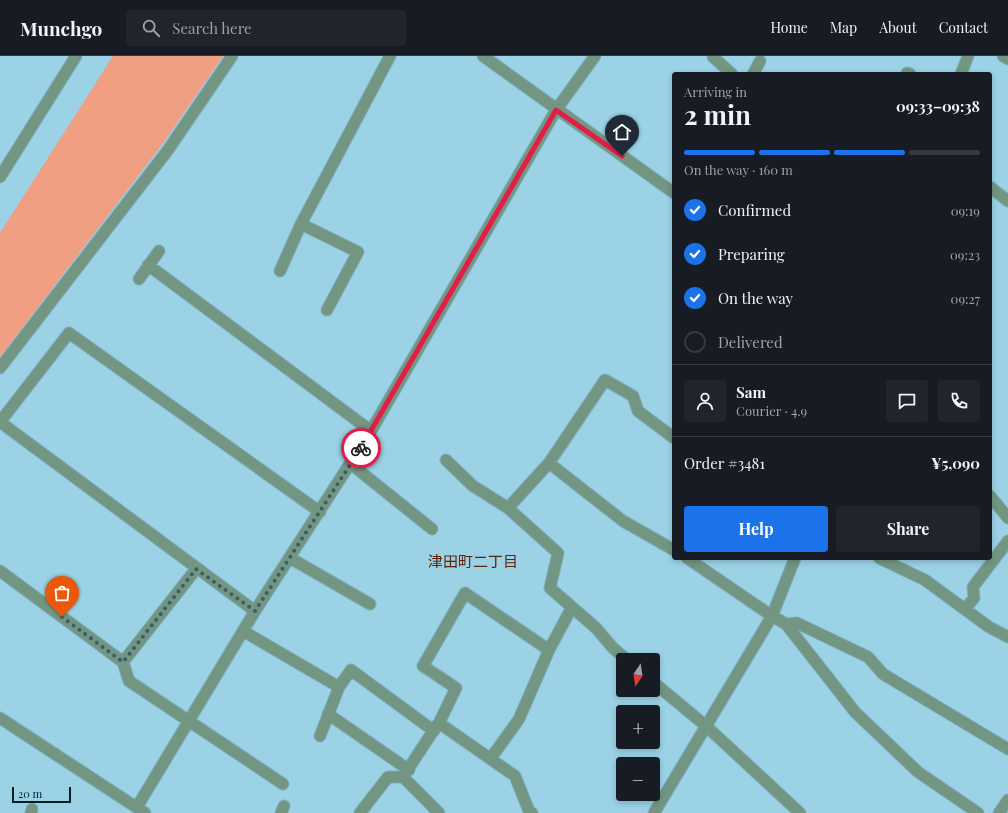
<!DOCTYPE html>
<meta charset="utf-8">
<style>
body{margin:0;font-family:"Playfair Display","Noto Sans JP",serif;background:#20242c;color:#f1f3f6;height:100vh;display:flex;flex-direction:column;font-size:15px;white-space:nowrap}
*{box-sizing:border-box;margin:0}
p{font-size:13px;color:#9ea1a6}
.icon{flex:none;width:22px;height:22px;fill:none;stroke:currentColor;stroke-width:2;stroke-linecap:round;stroke-linejoin:round}
.map{position:relative;flex:1;overflow:hidden}
.sheet{position:absolute;left:672px;top:16px;width:320px;height:488px;display:flex;flex-direction:column;background:#171b24;border-radius:4px;box-shadow:0 2px 6px #0003}
.sheet>*{flex:none}
.needle{width:26px;rotate:193deg}
.fabs{position:absolute;left:616px;top:597px;display:grid;gap:8px}
.fabs a{display:grid;place-items:center;width:44px;height:44px;border-radius:4px;background:#171b24;box-shadow:0 2px 6px #0003;font-size:20px}
.scale{position:absolute;left:12px;bottom:10px;width:59px;box-sizing:border-box;padding-left:4px;border:2px solid #071d24;border-top:0;font-size:11px;line-height:14px;white-space:nowrap;color:#071d24;-webkit-text-stroke:3px #9bd2e5;paint-order:stroke}
.pin{position:absolute;display:grid;place-items:center;width:34px;height:34px;color:#fff;margin:-41px -17px;border-radius:50% 50% 50% 0;rotate:-45deg;box-shadow:0 0 4px #0007}
.pin .icon{rotate:45deg}
.courier{position:absolute;display:grid;place-items:center;width:40px;height:40px;margin:-20px;border:3px solid #e11d48;border-radius:50%;background:#fff;color:#222;box-shadow:0 1px 5px #0007}
.overview em{font-style:normal;font-weight:700}
.overview div{display:flex;flex-direction:column-reverse}
.overview{display:flex;align-items:center;justify-content:space-between;height:68px;padding:0 12px}
h1{font-size:26px;font-weight:700;line-height:30px}
.bar{display:grid;grid-template-columns:repeat(4,1fr);gap:6px 4px;align-content:center;height:48px;padding:0 12px}
.bar i{height:5px;border-radius:3px;background:#363941}
.bar .active{background:#1a73e8}
.bar p{grid-column:span 4}
.line{display:flex;align-items:center;gap:10px;padding:0 12px;border-top:1px solid #363941}
.line div{flex:1}
.round{display:grid;place-items:center;flex:none;width:42px;height:42px;border-radius:4px;background:#20242c}
ol{padding:0 12px;list-style:none}
li{display:flex;align-items:center;gap:12px;height:44px}
li p{margin-inline-start:auto}
li .icon{padding:4px;border-radius:50%;background:#1a73e8;color:#fff;stroke-width:4}
li:last-child{color:#9ea1a6}
li i{width:22px;height:22px;border:2px solid #363941;border-radius:50%}
.button{display:flex;gap:8px;margin-top:auto;padding:8px 12px}
.button a{flex:1;height:46px;border-radius:4px;background:#1a73e8;color:#fff;font-size:16px;font-weight:700;line-height:46px;text-align:center}
.button a+a{background:#20242c;color:#f1f3f6}
header{display:flex;align-items:center;gap:24px;box-sizing:border-box;height:56px;padding:0 20px;background:#171b24;border-bottom:1px solid #363941}
header strong{font-size:19px}
nav{display:flex;gap:22px;margin-inline-start:auto;font-size:14px}
.search{width:280px;height:36px;background:#20242c;display:flex;align-items:center;gap:10px;box-sizing:border-box;padding:0 14px;border-radius:4px;color:#9ea1a6;font-size:15px}
.map>svg:first-child{display:block}
.green{fill:#f09f82}
.lines{fill:none;stroke-linecap:round;stroke-linejoin:round}
.minor-casing{stroke:#7daebe;stroke-width:13}
.tertiary-casing{stroke:#7daebe;stroke-width:13}
.minor{stroke:#729682;stroke-width:11}
.tertiary{stroke:#729682;stroke-width:11}
.done{stroke:#3b5c68;stroke-width:4;stroke-dasharray:0 7.2}
.route{stroke:#e11d48;stroke-width:5}
.labels{text-anchor:middle;stroke-width:4;stroke-linejoin:round;paint-order:stroke}
.neighbourhood-label{font-size:15px;fill:#622206;stroke:#9bd2e5}
</style>
<header>
<strong>Munchgo</strong>
<div class="search"><svg class="icon" aria-label="search" viewBox="0 0 24 24"><circle cx="10" cy="10" r="6"/><path d="M15 15l6 6"/></svg>Search here</div>
<nav><a>Home</a><a>Map</a><a>About</a><a>Contact</a></nav>
</header>
<div class="map">
<svg width="1008" height="757" viewBox="0 0 1008 757">
<rect width="100%" height="100%" fill="#9bd2e5"/>
<path class="green" d="M 113,0 L 223,0 L 164,86 L 0,301 L 0,177 Z"/>
<g class="lines">
<g class="minor-casing">
<path id="minor" d="M 483,0 L 674,137
M 1003,0 L 1008,3
M 713,1 L 732,18
M 907,17 L 910,18
M 753,18 L 760,5
M 961,18 L 968,0
M 990,131 L 1008,145
M 148,209 L 371,375
M 280,215 L 301,168
M 139,223 L 159,195
M 327,254 L 358,196 L 301,168 L 390,0
M 0,312 L 168,94 L 232,0
M 446,404 L 473,430 L 508,452 L 558,497 L 550,532 L 596,572 L 613,592 L 627,604
M 549,407 L 605,324 L 633,340 L 638,355 L 674,382
M 351,408 L 432,473
M 990,440 L 1008,462
M 508,452 L 549,407 L 623,465 L 674,494
M 290,502 L 370,548
M 687,502 L 772,560 L 786,568 L 855,656 L 918,716 L 978,757
M 879,502 L 925,524 L 989,571 L 1008,581
M 0,515 L 123,606 L 129,625 L 283,728
M 965,553 L 974,542 L 973,531 L 1008,485
M 255,555 L 0,366 L 69,277 L 320,456
M 786,568 L 797,567 L 868,601 L 883,618 L 1008,693
M 243,575 L 339,631
M 123,606 L 196,513
M 653,626 L 706,670 L 800,757
M 328,658 L 409,714
M 0,662 L 145,757
M 437,669 L 403,721 L 439,757
M 320,680 L 339,631 L 351,614 L 434,675
M 491,702 L 519,663 L 549,594 L 572,551
M 137,751 L 255,555 L 371,375 L 556,54 L 595,0
M 31,757 L 32,753
M 281,757 L 284,750
M 360,757 L 388,721 L 403,721
M 532,757 L 529,755 L 515,720 L 439,667 L 456,632 L 423,610 L 465,537 L 549,594
M 999,757 L 1008,744"/>
</g>
<g class="tertiary-casing">
<path id="tertiary" d="M 0,121 L 76,0
M 654,757 L 772,560 L 795,502"/>
</g>
<use href="#minor" class="minor"/>
<use href="#tertiary" class="tertiary"/>
</g>
<g class="lines">
<path class="done" d="M 62,561 L 123,606 L 196,513 L 255,555 L 361,392"/>
<path class="route" d="M 361,392 L 556,54 L 622,100"/>
</g>
<g class="labels">
<g class="neighbourhood-label">
<text x="473" y="511">津田町二丁目</text>
</g>
</g>
</svg>
<div class="fabs">
<a><svg class="needle" viewBox="-14 -14 28 28"><path d="M0-13l5 13h-10z" fill="#e53935"/><path d="M0 13l5-13h-10z" fill="#9ea1a6"/></svg></a>
<a>+</a>
<a>−</a>
</div>
<div class="scale">20 m</div>
<div class="pin" style="left:62px;top:561px;background:#ea580c"><svg class="icon" aria-label="bag" viewBox="0 0 24 24"><path d="M5 8h14l-1 12H6zM9 8a3 3 0 0 1 6 0"/></svg></div>
<div class="pin" style="left:622px;top:100px;background:#1f2937"><svg class="icon" aria-label="home" viewBox="0 0 24 24"><path d="M3 11l9-7 9 7M6 9v11h12V9"/></svg></div>
<div class="courier" style="left:361px;top:392px"><svg class="icon" aria-label="bike" viewBox="0 0 24 24"><circle cx="6" cy="16" r="4"/><circle cx="18" cy="16" r="4"/><path d="M6 16l4-8h5l3 8M10 8l3 8H6M13 5h3"/></svg></div>
<section class="sheet">
<div class="overview"><div><h1>2 min</h1><p>Arriving in</p></div><em>09:33–09:38</em></div>
<div class="bar"><i class="active"></i><i class="active"></i><i class="active"></i><i></i><p>On the way · 160 m</p></div>
<ol>
<li><svg class="icon" aria-label="check" viewBox="0 0 24 24"><path d="M5 12l5 5 9-10"/></svg>Confirmed<p>09:19</p></li>
<li><svg class="icon" aria-label="check" viewBox="0 0 24 24"><path d="M5 12l5 5 9-10"/></svg>Preparing<p>09:23</p></li>
<li><svg class="icon" aria-label="check" viewBox="0 0 24 24"><path d="M5 12l5 5 9-10"/></svg>On the way<p>09:27</p></li>
<li><i></i>Delivered</li>
</ol>
<div class="line" style="height:72px"><a class="round"><svg class="icon" aria-label="person" viewBox="0 0 24 24"><circle cx="12" cy="8" r="4"/><path d="M4 21q1-7 8-7t8 7"/></svg></a><div><b>Sam</b><p>Courier · 4.9</p></div><a class="round"><svg class="icon" aria-label="chat" viewBox="0 0 24 24"><path d="M4 5h16v11H9l-5 4z"/></svg></a><a class="round"><svg class="icon" aria-label="phone" viewBox="0 0 24 24"><path d="M5 4h4l2 5-3 2q2 4 5 5l2-3 5 2v4C11 20 4 13 5 4z"/></svg></a></div>
<div class="line" style="height:52px"><div>Order #3481</div><b>¥5,090</b></div>
<div class="button"><a>Help</a><a>Share</a></div>
</section>
</div>
